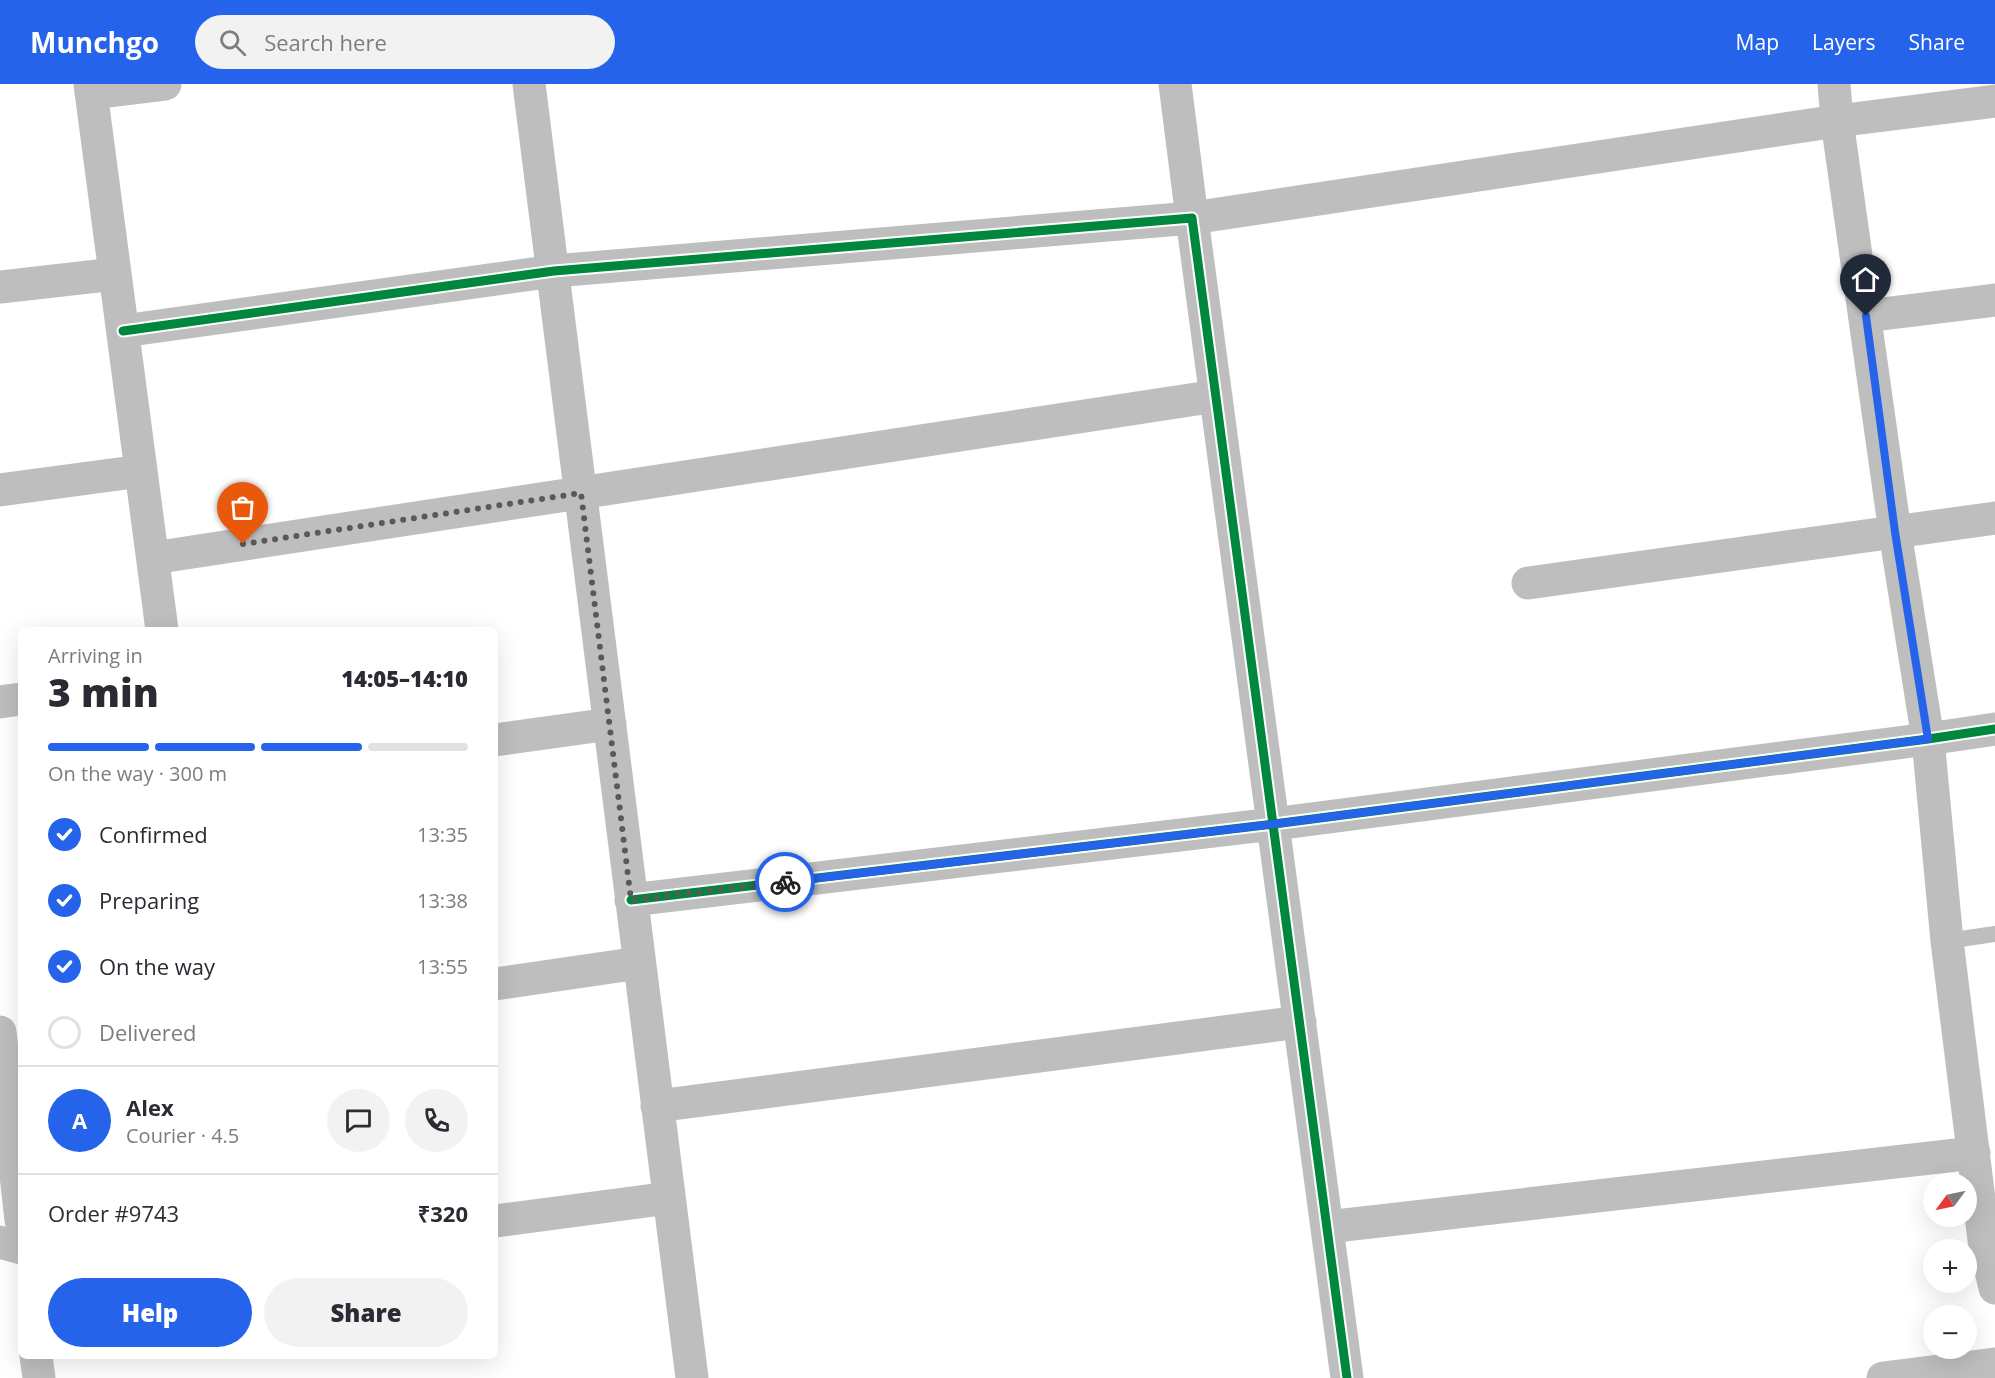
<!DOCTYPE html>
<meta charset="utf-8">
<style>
body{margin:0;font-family:"Open Sans",sans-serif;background:#f2f2f3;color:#2b2b33;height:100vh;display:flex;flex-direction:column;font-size:22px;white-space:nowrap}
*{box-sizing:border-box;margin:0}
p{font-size:20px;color:#7c7c81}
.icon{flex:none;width:33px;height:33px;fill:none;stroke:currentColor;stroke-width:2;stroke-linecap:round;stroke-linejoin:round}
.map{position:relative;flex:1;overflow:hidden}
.side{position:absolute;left:18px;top:543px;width:480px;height:732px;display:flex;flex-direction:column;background:#fff;border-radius:9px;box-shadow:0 6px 24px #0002}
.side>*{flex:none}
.needle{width:39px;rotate:237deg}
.tools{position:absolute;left:1923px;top:1089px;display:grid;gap:12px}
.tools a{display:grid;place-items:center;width:54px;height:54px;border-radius:50%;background:#fff;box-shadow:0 6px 24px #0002;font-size:30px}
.pin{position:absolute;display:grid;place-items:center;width:51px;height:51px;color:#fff;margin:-62px -26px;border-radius:50% 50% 50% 0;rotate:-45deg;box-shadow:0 0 6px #0007}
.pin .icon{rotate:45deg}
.courier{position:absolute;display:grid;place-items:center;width:60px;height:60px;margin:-30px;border:4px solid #2563eb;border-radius:50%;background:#fff;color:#222;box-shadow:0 2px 8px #0007}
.headline em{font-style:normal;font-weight:800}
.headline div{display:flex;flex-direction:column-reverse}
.headline{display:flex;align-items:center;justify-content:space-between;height:102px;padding:0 30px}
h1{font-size:39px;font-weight:800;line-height:45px}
.bar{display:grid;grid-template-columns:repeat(4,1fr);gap:9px 6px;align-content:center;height:72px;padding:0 30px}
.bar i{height:8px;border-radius:4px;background:#e1e1e2}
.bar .selected{background:#2563eb}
.bar p{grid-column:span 4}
.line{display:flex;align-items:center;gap:15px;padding:0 30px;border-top:2px solid #e1e1e2}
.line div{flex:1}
.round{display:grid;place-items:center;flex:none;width:63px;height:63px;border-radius:32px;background:#f2f2f3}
ol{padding:0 30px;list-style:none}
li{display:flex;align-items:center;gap:18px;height:66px}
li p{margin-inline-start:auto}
li .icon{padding:6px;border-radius:50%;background:#2563eb;color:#fff;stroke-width:4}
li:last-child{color:#7c7c81}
li i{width:33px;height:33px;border:3px solid #e1e1e2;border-radius:50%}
.primary-button{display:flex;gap:12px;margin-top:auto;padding:12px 30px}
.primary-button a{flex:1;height:69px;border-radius:36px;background:#2563eb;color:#fff;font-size:24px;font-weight:800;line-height:69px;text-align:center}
.primary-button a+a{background:#f2f2f3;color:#2b2b33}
header{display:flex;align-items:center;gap:36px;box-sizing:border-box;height:84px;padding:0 30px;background:#2563eb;color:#fff}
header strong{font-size:28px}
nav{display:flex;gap:33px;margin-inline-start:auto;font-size:21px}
.search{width:420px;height:54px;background:#f2f2f3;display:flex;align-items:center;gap:15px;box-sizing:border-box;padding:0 21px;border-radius:33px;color:#7c7c81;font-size:22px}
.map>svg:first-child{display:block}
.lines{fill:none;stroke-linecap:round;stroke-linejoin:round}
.service{stroke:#bebebe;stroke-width:16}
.minor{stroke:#bebebe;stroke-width:33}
.cycleway-casing{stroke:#fff;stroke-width:13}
.cycleway{stroke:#00873e;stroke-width:9}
.done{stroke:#595959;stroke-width:6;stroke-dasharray:0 10.8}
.route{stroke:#2563eb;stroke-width:8}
</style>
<header>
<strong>Munchgo</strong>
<div class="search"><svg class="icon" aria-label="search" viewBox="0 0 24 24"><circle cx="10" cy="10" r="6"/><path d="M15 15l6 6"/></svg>Search here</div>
<nav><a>Map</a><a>Layers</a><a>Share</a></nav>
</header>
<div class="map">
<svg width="1995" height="1294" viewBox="0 0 1995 1294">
<rect width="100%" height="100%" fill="#fff"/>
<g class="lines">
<path class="service" d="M 1947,857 L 1995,850"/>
<path class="minor" d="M 90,0 L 162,546
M 529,0 L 692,1294
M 1175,0 L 1192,134 L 1837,37 L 1995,17
M 1834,0 L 1837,37 L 1895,448 L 1928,655 L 1947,857 L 1984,1156 L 1995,1204
M 91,9 L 165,0
M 0,203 L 115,190
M 1866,232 L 1995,216
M 123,247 L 554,187 L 1192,134 L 1347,1294
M 0,406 L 141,387
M 153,474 L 1216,312
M 1528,499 L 1995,434
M 0,618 L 21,615
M 495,656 L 610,640
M 631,816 L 1274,740 L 1928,655 L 1995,645
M 495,900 L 639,879
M 0,948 L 21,1136
M 657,1022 L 1300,938
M 495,1137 L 669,1114
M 1327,1143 L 1974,1069
M 0,1158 L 21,1164
M 36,1272 L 39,1294
M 1883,1294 L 1995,1280"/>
<g class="cycleway-casing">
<path id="cycleway" d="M 123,247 L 554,187 L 1192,134 L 1347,1294
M 631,816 L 1274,740 L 1928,655 L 1995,645"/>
</g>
<use href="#cycleway" class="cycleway"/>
</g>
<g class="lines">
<path class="done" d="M 243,460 L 581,409 L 631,816 L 785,798"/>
<path class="route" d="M 785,798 L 1274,740 L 1928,655 L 1895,448 L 1866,232"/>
</g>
</svg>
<div class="tools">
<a><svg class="needle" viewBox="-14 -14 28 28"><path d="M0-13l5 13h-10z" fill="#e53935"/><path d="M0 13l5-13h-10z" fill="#7c7c81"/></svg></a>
<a>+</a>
<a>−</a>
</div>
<div class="pin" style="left:243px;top:460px;background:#ea580c"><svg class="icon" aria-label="bag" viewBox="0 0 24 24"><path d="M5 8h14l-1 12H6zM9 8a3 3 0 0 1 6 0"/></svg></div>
<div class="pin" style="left:1866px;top:232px;background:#1f2937"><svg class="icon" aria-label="home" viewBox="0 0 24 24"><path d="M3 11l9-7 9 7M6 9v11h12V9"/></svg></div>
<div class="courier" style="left:785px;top:798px"><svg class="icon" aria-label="bike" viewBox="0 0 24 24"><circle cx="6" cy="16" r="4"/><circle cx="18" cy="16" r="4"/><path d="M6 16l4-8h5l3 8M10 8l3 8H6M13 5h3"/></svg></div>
<section class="side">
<div class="headline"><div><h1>3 min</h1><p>Arriving in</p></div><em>14:05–14:10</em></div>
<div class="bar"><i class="selected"></i><i class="selected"></i><i class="selected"></i><i></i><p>On the way · 300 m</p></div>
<ol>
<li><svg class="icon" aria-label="check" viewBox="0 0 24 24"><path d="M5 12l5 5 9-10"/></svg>Confirmed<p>13:35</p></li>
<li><svg class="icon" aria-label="check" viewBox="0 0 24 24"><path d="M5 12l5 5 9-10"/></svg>Preparing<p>13:38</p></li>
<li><svg class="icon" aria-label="check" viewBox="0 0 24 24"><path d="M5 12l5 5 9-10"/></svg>On the way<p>13:55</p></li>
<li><i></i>Delivered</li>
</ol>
<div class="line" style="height:108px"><b class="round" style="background:#2563eb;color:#fff">A</b><div><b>Alex</b><p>Courier · 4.5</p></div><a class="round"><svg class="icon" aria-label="chat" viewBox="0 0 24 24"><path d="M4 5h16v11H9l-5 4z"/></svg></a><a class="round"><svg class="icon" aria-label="phone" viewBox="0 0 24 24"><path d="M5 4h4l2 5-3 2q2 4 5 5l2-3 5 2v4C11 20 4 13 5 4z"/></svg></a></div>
<div class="line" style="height:78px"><div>Order #9743</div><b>₹320</b></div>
<div class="primary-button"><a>Help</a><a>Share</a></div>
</section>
</div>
